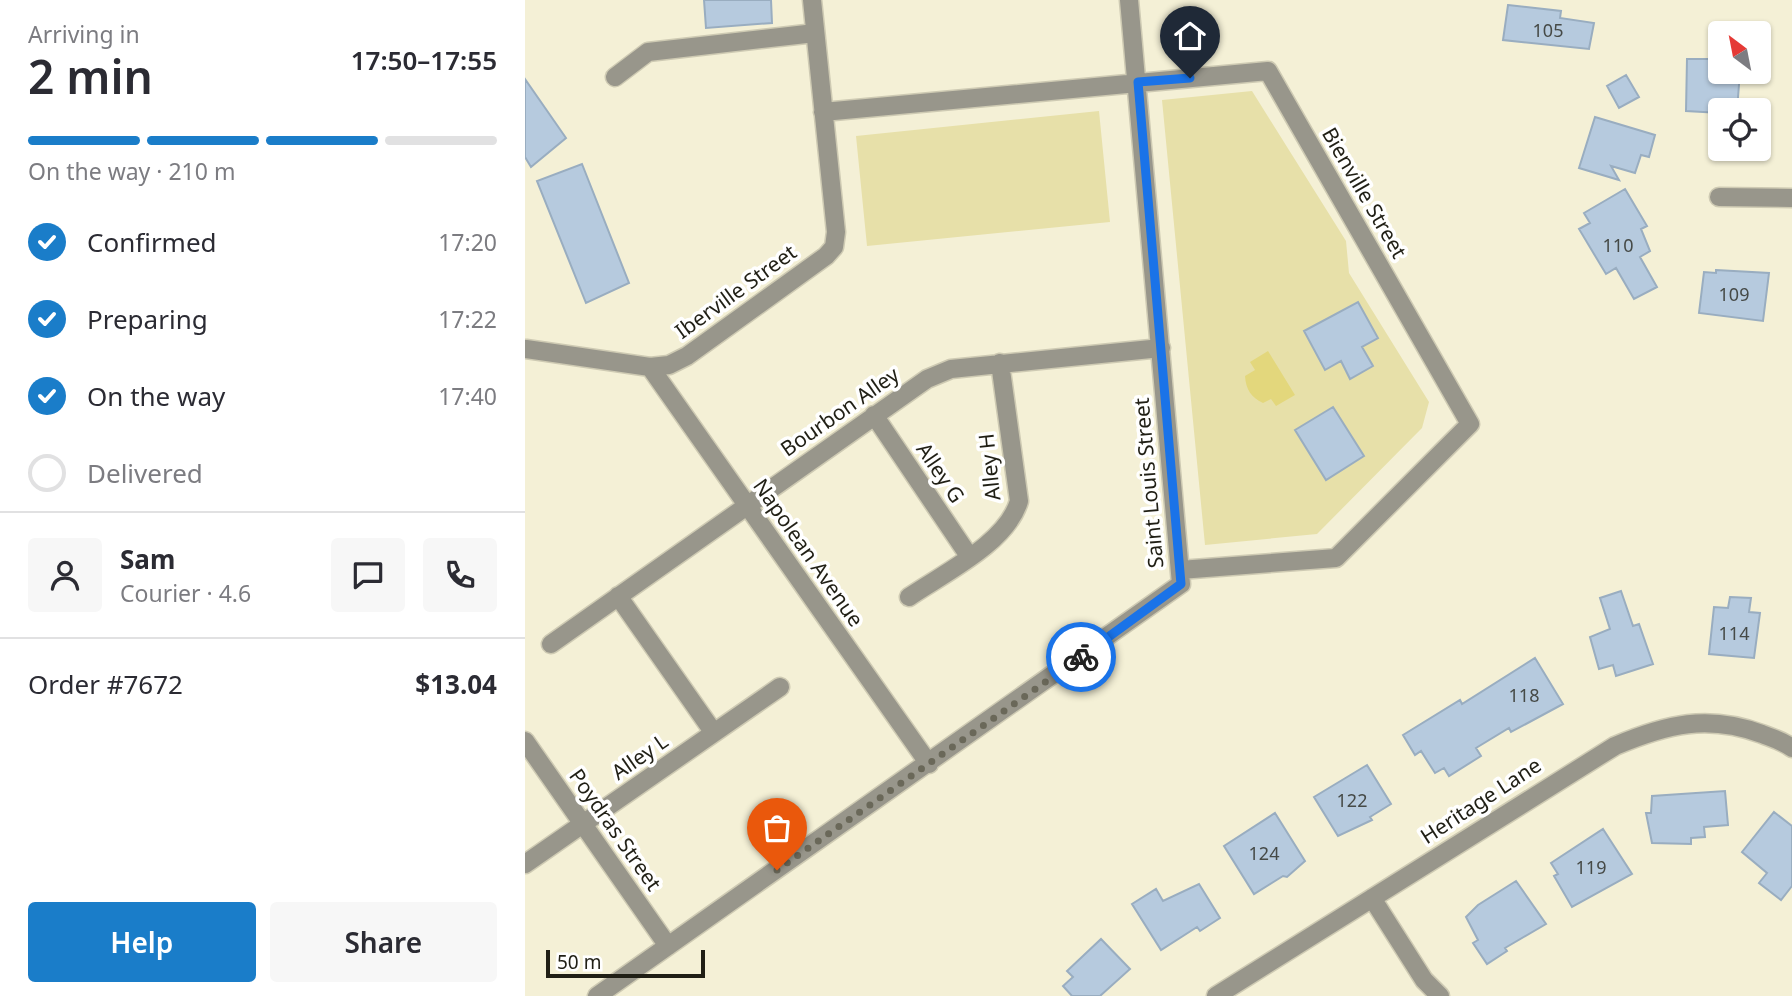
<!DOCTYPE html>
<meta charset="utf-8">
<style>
body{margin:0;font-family:"Noto Sans",sans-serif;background:#f7f7f7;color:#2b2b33;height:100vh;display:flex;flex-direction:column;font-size:26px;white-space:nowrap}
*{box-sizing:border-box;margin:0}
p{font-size:23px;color:#7c7c81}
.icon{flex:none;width:38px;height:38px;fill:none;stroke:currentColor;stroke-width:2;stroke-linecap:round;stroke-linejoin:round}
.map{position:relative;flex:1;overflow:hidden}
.panel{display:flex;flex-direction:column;background:#fff;width:525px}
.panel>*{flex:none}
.needle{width:46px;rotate:328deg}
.tools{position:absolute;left:1183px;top:21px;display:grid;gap:14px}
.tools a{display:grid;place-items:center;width:63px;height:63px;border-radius:7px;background:#fff;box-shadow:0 2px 5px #0004;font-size:35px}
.scale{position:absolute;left:21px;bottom:18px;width:159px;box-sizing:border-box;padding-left:7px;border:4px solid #201f15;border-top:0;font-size:19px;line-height:24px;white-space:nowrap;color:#201f15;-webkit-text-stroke:5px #fff;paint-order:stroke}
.pin{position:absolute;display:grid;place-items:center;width:60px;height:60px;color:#fff;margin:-72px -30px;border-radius:50% 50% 50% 0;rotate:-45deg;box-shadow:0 0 7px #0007}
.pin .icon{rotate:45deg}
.courier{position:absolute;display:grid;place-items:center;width:70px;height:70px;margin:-35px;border:5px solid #1a73e8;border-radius:50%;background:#fff;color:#222;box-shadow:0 2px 9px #0007}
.summary em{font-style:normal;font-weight:600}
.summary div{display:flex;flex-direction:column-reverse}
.summary{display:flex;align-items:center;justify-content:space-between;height:119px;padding:0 28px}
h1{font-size:46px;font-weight:600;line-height:52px}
.bar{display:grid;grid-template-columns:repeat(4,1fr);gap:10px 7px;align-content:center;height:84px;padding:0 28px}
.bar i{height:9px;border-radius:5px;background:#e1e1e2}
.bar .selected{background:#1a7dc9}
.bar p{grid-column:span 4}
.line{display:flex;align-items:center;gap:18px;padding:0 28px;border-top:2px solid #e1e1e2}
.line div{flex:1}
.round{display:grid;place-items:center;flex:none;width:74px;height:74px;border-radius:7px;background:#f7f7f7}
ol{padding:0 28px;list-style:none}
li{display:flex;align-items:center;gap:21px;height:77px}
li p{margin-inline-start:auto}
li .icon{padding:7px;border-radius:50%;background:#1a7dc9;color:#fff;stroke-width:4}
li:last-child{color:#7c7c81}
li i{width:38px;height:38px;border:4px solid #e1e1e2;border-radius:50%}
.cta{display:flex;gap:14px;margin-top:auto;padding:14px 28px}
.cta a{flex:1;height:80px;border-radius:7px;background:#1a7dc9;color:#fff;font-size:28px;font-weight:600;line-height:80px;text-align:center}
.cta a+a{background:#f7f7f7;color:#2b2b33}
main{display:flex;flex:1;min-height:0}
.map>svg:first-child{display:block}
.green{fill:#e7e0a9}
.water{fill:#e3d77c}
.building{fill:#b6cade;stroke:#99adc0;stroke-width:2}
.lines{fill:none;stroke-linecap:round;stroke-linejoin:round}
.minor-casing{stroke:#cecab3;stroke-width:21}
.minor{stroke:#98968b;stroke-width:18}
.done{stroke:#6a6859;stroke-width:7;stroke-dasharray:0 12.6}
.route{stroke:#1a73e8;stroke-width:9}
.labels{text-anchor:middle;stroke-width:7;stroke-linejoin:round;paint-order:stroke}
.number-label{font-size:18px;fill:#464a47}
.street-label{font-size:21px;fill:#201f15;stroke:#fff}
</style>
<main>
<section class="panel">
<div class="summary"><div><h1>2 min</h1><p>Arriving in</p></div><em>17:50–17:55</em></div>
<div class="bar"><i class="selected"></i><i class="selected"></i><i class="selected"></i><i></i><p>On the way · 210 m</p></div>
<ol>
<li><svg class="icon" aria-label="check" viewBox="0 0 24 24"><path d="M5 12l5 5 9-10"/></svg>Confirmed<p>17:20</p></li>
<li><svg class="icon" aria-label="check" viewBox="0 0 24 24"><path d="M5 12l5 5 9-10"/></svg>Preparing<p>17:22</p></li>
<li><svg class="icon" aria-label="check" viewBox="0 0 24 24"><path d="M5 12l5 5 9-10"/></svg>On the way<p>17:40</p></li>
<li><i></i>Delivered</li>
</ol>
<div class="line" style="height:126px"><a class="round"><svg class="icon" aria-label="person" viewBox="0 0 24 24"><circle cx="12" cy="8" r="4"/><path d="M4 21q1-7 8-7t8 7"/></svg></a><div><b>Sam</b><p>Courier · 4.6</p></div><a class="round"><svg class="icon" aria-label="chat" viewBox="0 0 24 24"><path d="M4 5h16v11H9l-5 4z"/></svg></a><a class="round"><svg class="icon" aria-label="phone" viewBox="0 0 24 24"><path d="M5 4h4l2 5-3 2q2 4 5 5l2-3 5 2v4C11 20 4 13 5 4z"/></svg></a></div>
<div class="line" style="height:91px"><div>Order #7672</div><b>$13.04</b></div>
<div class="cta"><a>Help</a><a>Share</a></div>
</section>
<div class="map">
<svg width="1267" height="996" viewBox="0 0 1267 996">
<rect width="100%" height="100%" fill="#f4f0d6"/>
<path class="green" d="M 727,91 L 821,241 L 824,273 L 904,402 L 897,428 L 792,534 L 680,545 L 637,100 Z
M 574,111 L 585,222 L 342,246 L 331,136 Z"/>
<path class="water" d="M 743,351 L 770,395 L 751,406 L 746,399 L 738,403 C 726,397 721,390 720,376 L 730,370 L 725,362 Z"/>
<path class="building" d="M 179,0 L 246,0 L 247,23 L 181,28 Z
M 983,5 L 1036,11 L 1035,18 L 1069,23 L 1064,49 L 978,40 Z
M 1162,59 L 1195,59 L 1195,72 L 1215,72 L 1212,110 L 1195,110 L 1195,113 L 1161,111 Z
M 1101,75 L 1114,97 L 1094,108 L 1082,86 Z
M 0,79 L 41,138 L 6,167 L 0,157 Z
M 1070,117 L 1130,135 L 1124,157 L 1116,155 L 1110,173 L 1086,166 L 1094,180 L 1054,168 Z
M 57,164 L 104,283 L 61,303 L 12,181 Z
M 1100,189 L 1122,226 L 1116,229 L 1125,251 L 1115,257 L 1132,287 L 1109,299 L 1091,268 L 1081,274 L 1054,229 L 1065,223 L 1059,213 Z
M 1191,270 L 1244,273 L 1238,321 L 1174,313 L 1179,272 L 1191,273 Z
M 833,302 L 853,338 L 837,347 L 848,366 L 825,379 L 816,361 L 800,370 L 779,331 Z
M 808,407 L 839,456 L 801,480 L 770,430 Z
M 1096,591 L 1108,626 L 1114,624 L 1128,664 L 1091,676 L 1088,665 L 1074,669 L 1065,637 L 1085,629 L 1075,598 Z
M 1205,597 L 1226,598 L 1224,612 L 1235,613 L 1229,658 L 1184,654 L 1189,607 L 1203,608 Z
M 1010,658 L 1038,704 L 986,732 L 984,728 L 951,748 L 956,756 L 924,776 L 919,768 L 910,773 L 896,751 L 890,755 L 878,735 L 935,700 L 937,704 Z
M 842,765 L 866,804 L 845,817 L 847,820 L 813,836 L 789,797 Z
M 1200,791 L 1203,825 L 1179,827 L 1180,837 L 1166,838 L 1166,844 L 1127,843 L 1121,813 L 1126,813 L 1127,796 Z
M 1249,812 L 1267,826 L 1267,886 L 1256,900 L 1234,883 L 1242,873 L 1217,852 Z
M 750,813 L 780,861 L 762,877 L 758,876 L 729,894 L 699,846 Z
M 1078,829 L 1107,874 L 1047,907 L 1029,876 L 1033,874 L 1026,863 Z
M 991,881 L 1021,924 L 980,948 L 982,951 L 962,964 L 948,943 L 953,940 L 941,917 L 953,905 Z
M 674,884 L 695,918 L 675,931 L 672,927 L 636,950 L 607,904 L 631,889 L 638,901 Z
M 576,939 L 605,969 L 575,996 L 547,996 L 538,986 L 548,977 L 542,971 Z"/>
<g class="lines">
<g class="minor-casing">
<path id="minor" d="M 90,77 L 123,52 L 290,33
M 298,112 L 743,71 L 945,424 L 811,558 L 655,570
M 1194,197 L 1267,198
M 1,349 L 125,367 L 144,365 L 162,356 L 301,256 L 309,247 L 311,232 L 287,0
M 125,367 L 404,764
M 349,415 L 444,556
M 93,596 L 189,733
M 384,597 C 419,573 482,543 494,501 L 475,363
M 26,644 L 402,379 L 426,369 L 636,348
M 0,741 L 143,946
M 0,864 L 255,687
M 847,898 L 899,980 L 915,996
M 72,996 L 656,584 L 604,0
M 691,996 L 1090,746 C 1142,724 1183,714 1237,734 C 1247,738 1258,741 1267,748"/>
</g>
<use href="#minor" class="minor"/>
</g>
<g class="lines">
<path class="done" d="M 252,870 L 556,657"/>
<path class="route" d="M 556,657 L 656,584 L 613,82 L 665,78"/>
</g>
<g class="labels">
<g class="number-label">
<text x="1023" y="37">105</text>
<text x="1093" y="252">110</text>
<text x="1209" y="301">109</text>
<text x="1209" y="640">114</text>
<text x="999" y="702">118</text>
<text x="827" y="807">122</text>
<text x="739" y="860">124</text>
<text x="1066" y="874">119</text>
</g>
<g class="street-label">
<text transform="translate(839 193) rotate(60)" y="7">Bienville Street</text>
<text transform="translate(211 292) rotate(-36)" y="7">Iberville Street</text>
<text transform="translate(315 412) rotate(-35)" y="7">Bourbon Alley</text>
<text transform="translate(465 467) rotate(-96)" y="7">Alley H</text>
<text transform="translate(415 473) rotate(56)" y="7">Alley G</text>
<text transform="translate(624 483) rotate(-95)" y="7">Saint Louis Street</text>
<text transform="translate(283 553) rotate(55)" y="7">Napolean Avenue</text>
<text transform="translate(115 757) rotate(-35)" y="7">Alley L</text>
<text transform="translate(956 801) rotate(-33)" y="7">Heritage Lane</text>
<text transform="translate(90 830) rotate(55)" y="7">Poydras Street</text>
</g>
</g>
</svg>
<div class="tools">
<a><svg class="needle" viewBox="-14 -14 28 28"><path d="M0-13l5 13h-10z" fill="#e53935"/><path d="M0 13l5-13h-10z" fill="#7c7c81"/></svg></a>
<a><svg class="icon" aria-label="locate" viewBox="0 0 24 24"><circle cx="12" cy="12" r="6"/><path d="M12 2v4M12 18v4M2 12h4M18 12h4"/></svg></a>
</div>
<div class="scale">50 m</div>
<div class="pin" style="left:252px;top:870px;background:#ea580c"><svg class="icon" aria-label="bag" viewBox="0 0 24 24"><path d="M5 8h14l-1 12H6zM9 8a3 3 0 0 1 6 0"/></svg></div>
<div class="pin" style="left:665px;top:78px;background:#1f2937"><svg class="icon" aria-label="home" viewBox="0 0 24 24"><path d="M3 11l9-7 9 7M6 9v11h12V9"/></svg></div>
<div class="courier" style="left:556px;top:657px"><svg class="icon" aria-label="bike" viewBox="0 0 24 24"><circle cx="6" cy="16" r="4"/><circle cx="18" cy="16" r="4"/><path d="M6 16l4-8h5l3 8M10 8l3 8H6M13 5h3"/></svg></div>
</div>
</main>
